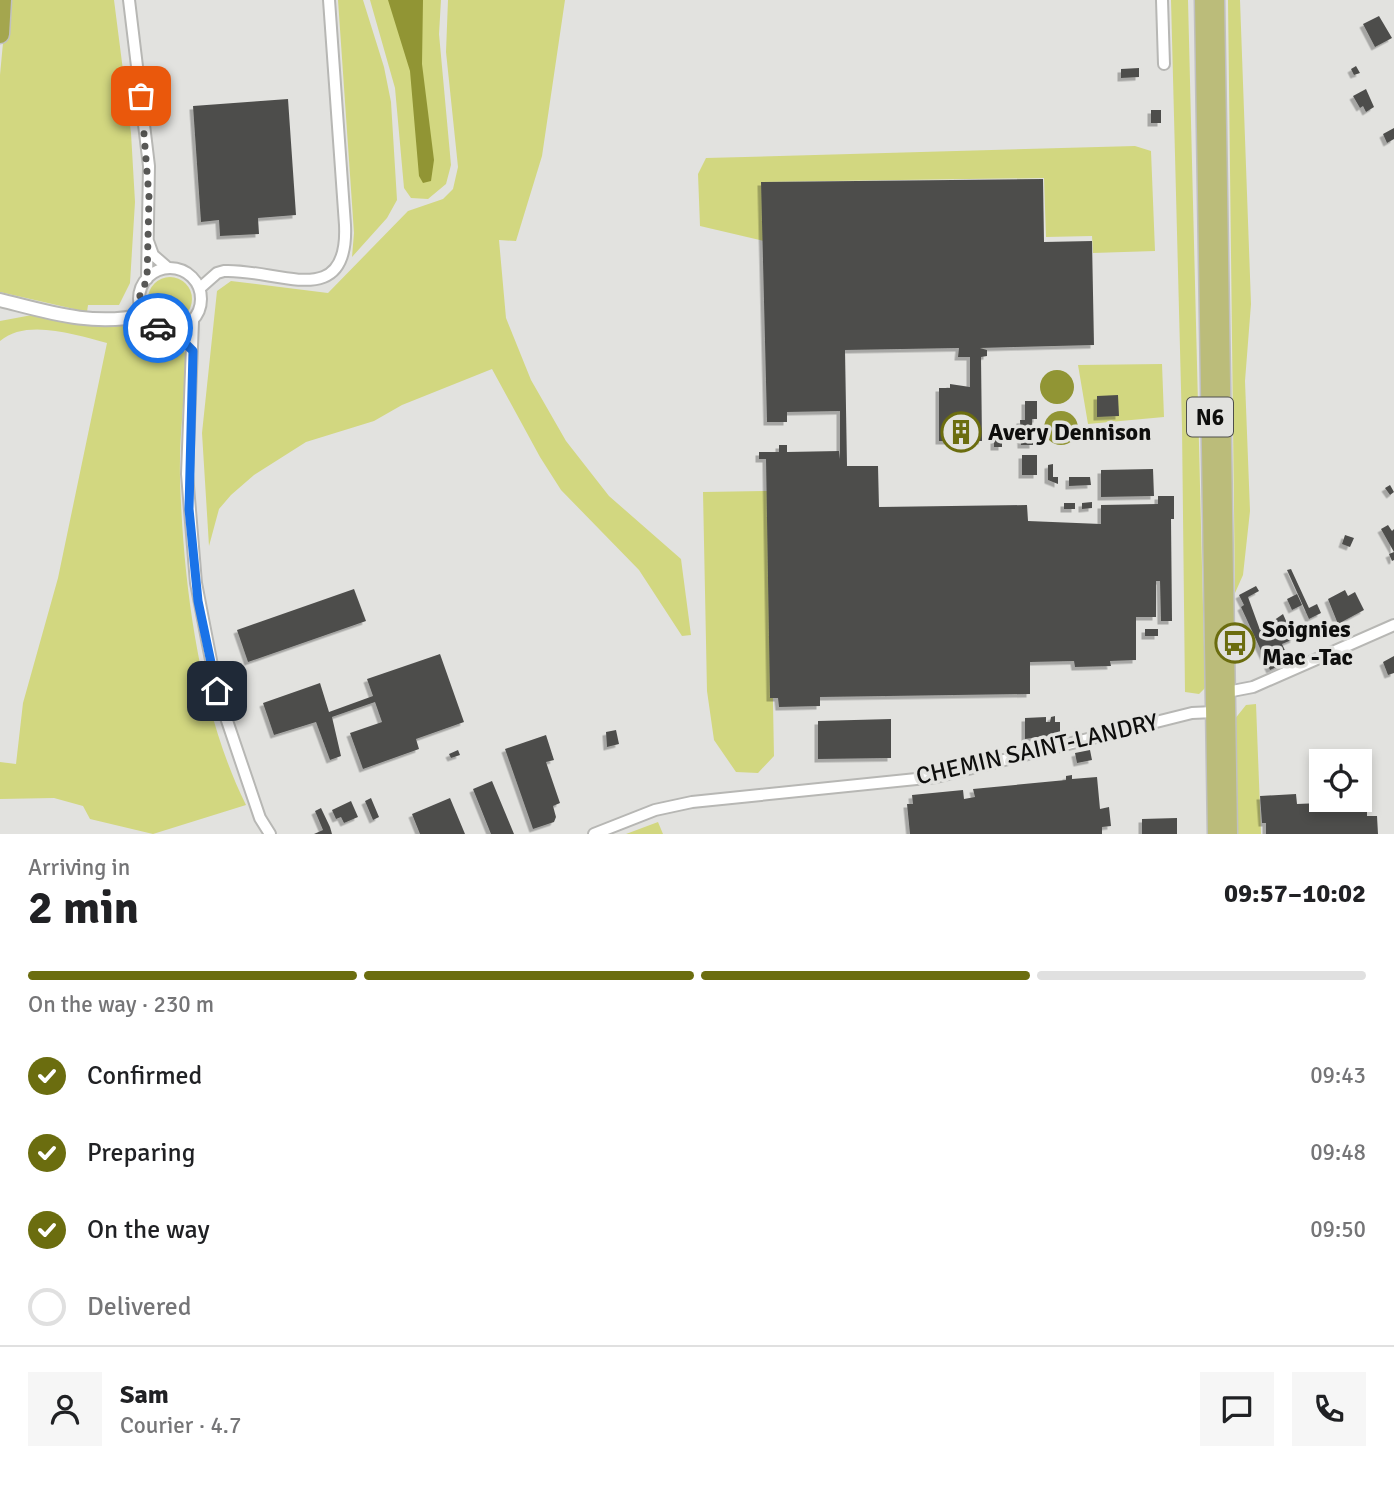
<!DOCTYPE html>
<meta charset="utf-8">
<style>
body{margin:0;font-family:Signika,sans-serif;background:#f6f6f6;color:#202124;height:100vh;display:flex;flex-direction:column;font-size:26px;white-space:nowrap}
*{box-sizing:border-box;margin:0}
p{font-size:23px;color:#757577}
.icon{flex:none;width:38px;height:38px;fill:none;stroke:currentColor;stroke-width:2;stroke-linecap:round;stroke-linejoin:round}
.map{position:relative;height:834px;overflow:hidden}
.details{display:flex;flex-direction:column;background:#fff;flex:1}
.details>*{flex:none}
.fabs{position:absolute;left:1309px;top:749px;display:grid;gap:14px}
.fabs a{display:grid;place-items:center;width:63px;height:63px;border-radius:0px;background:#fff;box-shadow:0 4px 10px #0003;font-size:35px}
.pin{position:absolute;display:grid;place-items:center;width:60px;height:60px;color:#fff;margin:-30px;border-radius:14px;box-shadow:0 4px 10px #0006}
.courier{position:absolute;display:grid;place-items:center;width:70px;height:70px;margin:-35px;border:5px solid #1a73e8;border-radius:50%;background:#fff;color:#222;box-shadow:0 2px 9px #0007}
.summary em{font-style:normal;font-weight:700}
.summary div{display:flex;flex-direction:column-reverse}
.summary{display:flex;align-items:center;justify-content:space-between;height:119px;padding:0 28px}
h1{font-size:46px;font-weight:700;line-height:52px}
.bar{display:grid;grid-template-columns:repeat(4,1fr);gap:10px 7px;align-content:center;height:84px;padding:0 28px}
.bar i{height:9px;border-radius:5px;background:#e0e0e0}
.bar .active{background:#6b6d0f}
.bar p{grid-column:span 4}
.line{display:flex;align-items:center;gap:18px;padding:0 28px;border-top:2px solid #e0e0e0}
.line div{flex:1}
.round{display:grid;place-items:center;flex:none;width:74px;height:74px;border-radius:0px;background:#f6f6f6}
ol{padding:0 28px;list-style:none}
li{display:flex;align-items:center;gap:21px;height:77px}
li p{margin-inline-start:auto}
li .icon{padding:7px;border-radius:50%;background:#6b6d0f;color:#fff;stroke-width:4}
li:last-child{color:#757577}
li i{width:38px;height:38px;border:4px solid #e0e0e0;border-radius:50%}
.map>svg:first-child{display:block}
.green{fill:#d2d780}
.water{fill:#919534}
.building{fill:#4e4e4c;filter:url(#shadow)}
.lines{fill:none;stroke-linecap:round;stroke-linejoin:round}
.minor-casing{stroke:#b7b7b4;stroke-width:14}
.tertiary-casing{stroke:#b7b7b4;stroke-width:16}
.primary-casing{stroke:#c0c0c0;stroke-width:19}
.trunk-casing{stroke:#c0c0c0;stroke-width:21}
.minor{stroke:#fff;stroke-width:10}
.tertiary{stroke:#fff;stroke-width:12}
.primary{stroke:#bbbc7a;stroke-width:16}
.trunk{stroke:#a4a64e;stroke-width:18}
.done{stroke:#585856;stroke-width:7;stroke-dasharray:0 12.6}
.route{stroke:#1a73e8;stroke-width:9}
.labels{text-anchor:middle;stroke-width:7;stroke-linejoin:round;paint-order:stroke}
.shield{fill:#e2e2df;stroke:#4e4e4c;stroke-width:2}
.shield-label{font-size:23px;font-weight:bold;fill:#0e0e0d}
.poi-label{font-size:24px;font-weight:bold;fill:#0e0e0d;stroke:#e2e2df;text-anchor:start}
.street-label{font-size:24px;fill:#0e0e0d;stroke:#e2e2df}
</style>
<div class="map">
<svg width="1394" height="834" viewBox="0 0 1394 834">
<defs>
<filter id="shadow"><feDropShadow dx="-3.5" dy="3.5" stdDeviation="0" flood-color="#0004"/></filter>
</defs>
<rect width="100%" height="100%" fill="#e2e2df"/>
<path class="green" d="M 7,0 L 114,0 L 131,133 L 135,202 L 130,283 L 119,305 L 88,305 L 87,312 L 0,292 L 0,75 Z
M 338,0 L 363,0 L 384,67 L 391,102 L 397,200 L 387,218 L 352,257 L 354,233 Z
M 370,0 L 441,0 L 439,34 L 451,165 L 446,184 L 428,199 L 411,198 L 404,188 L 395,88 Z
M 448,0 L 565,0 L 542,156 L 516,241 L 499,240 L 506,318 L 531,380 L 566,441 L 609,496 L 681,559 L 691,635 L 682,636 L 639,570 L 561,490 L 540,457 L 492,369 L 402,405 L 374,421 L 306,442 L 254,475 L 231,495 L 219,509 L 209,546 L 202,433 L 217,291 L 231,281 L 328,293 L 408,211 L 443,199 L 453,189 L 458,167 L 446,52 Z
M 1171,0 L 1188,0 L 1205,688 L 1199,694 L 1185,692 L 1182,427 Z
M 1228,0 L 1240,0 L 1251,304 L 1245,381 L 1250,511 L 1243,575 L 1235,593 Z
M 1135,146 L 1151,151 L 1155,251 L 1093,253 L 1092,236 L 1046,237 L 1044,178 L 764,182 L 764,241 L 700,226 L 698,174 L 706,158 Z
M148 299a22 22 0 1 1 44 0a22 22 0 1 1-44 0Z
M 32,315 L 87,326 L 143,326 L 181,344 L 186,355 C 185,396 179,437 180,478 C 183,582 199,711 246,805 L 153,834 L 90,819 L 83,806 L 54,798 L 0,799 L 0,762 L 16,764 L 23,703 L 58,578 L 107,343 C 77,335 26,318 0,341 L 0,321 Z
M 1162,364 L 1164,417 L 1088,424 L 1078,365 Z
M 769,491 L 774,756 L 758,773 L 736,772 L 714,740 L 707,691 L 703,492 Z
M 1256,704 L 1261,834 L 1236,834 L 1234,720 L 1246,705 Z
M 658,822 L 663,834 L 626,834 Z"/>
<path class="water" d="M 388,0 L 423,0 L 422,64 L 434,160 L 431,181 L 423,183 L 419,176 L 410,71 Z
M1040 387a17 17 0 1 1 34 0a17 17 0 1 1-34 0Z
M1044 428a17 17 0 1 1 34 0a17 17 0 1 1-34 0Z"/>
<path class="building" d="M 1379,16 L 1392,38 L 1375,47 L 1363,24 Z
M 1356,66 L 1360,73 L 1354,75 L 1351,69 Z
M 1139,68 L 1139,77 L 1121,78 L 1121,69 Z
M 1366,89 L 1374,107 L 1366,112 L 1363,106 L 1360,108 L 1353,96 Z
M 288,99 L 296,215 L 258,218 L 259,234 L 220,236 L 219,220 L 201,222 L 193,106 Z
M 1151,110 L 1161,110 L 1161,123 L 1151,123 Z
M 1394,128 L 1394,139 L 1387,143 L 1383,134 Z
M 1043,179 L 1044,242 L 1092,241 L 1094,345 L 980,348 L 987,350 L 987,356 L 981,357 L 982,441 L 939,441 L 939,388 L 950,388 L 950,384 L 970,387 L 970,357 L 958,357 L 959,348 L 845,350 L 847,466 L 878,466 L 879,507 L 1027,505 L 1028,521 L 1101,524 L 1101,505 L 1158,504 L 1158,496 L 1174,496 L 1174,519 L 1171,519 L 1172,621 L 1161,621 L 1160,581 L 1156,581 L 1156,617 L 1136,617 L 1136,660 L 1110,661 L 1111,666 L 1075,667 L 1074,661 L 1030,662 L 1030,694 L 820,697 L 820,706 L 779,707 L 778,698 L 770,698 L 766,459 L 759,459 L 759,452 L 779,452 L 779,445 L 787,445 L 787,452 L 839,451 L 840,459 L 840,411 L 787,412 L 787,422 L 767,422 L 761,182 Z
M 1118,395 L 1119,416 L 1097,417 L 1097,396 Z
M 1025,401 L 1037,401 L 1037,419 L 1032,419 L 1033,445 L 1021,445 L 1020,420 L 1025,420 Z
M 994,439 L 1002,439 L 1002,447 L 994,447 Z
M 1022,455 L 1037,455 L 1037,475 L 1022,475 Z
M 1053,464 L 1053,477 L 1058,477 L 1058,484 L 1048,480 L 1048,465 Z
M 1153,469 L 1154,496 L 1101,497 L 1101,470 Z
M 1069,477 L 1090,477 L 1091,485 L 1069,486 Z
M 1390,485 L 1394,492 L 1390,495 L 1385,488 Z
M 1092,502 L 1092,508 L 1082,509 L 1082,503 Z
M 1064,503 L 1075,503 L 1075,509 L 1064,509 Z
M 1388,525 L 1392,531 L 1394,529 L 1394,560 L 1392,561 L 1389,554 L 1394,552 L 1381,529 Z
M 1345,535 L 1354,538 L 1350,547 L 1342,544 Z
M 1291,569 L 1309,608 L 1317,604 L 1321,613 L 1309,619 L 1287,570 Z
M 1256,586 L 1259,591 L 1248,597 L 1260,630 L 1283,614 L 1294,639 L 1282,644 L 1290,661 L 1270,670 L 1241,607 L 1244,605 L 1239,595 Z
M 354,589 L 366,621 L 248,662 L 237,630 Z
M 1345,590 L 1348,596 L 1355,592 L 1364,610 L 1338,624 L 1328,599 Z
M 1297,594 L 1302,605 L 1292,610 L 1287,599 Z
M 1145,629 L 1158,629 L 1158,636 L 1145,636 Z
M 440,654 L 464,722 L 416,739 L 419,749 L 363,769 L 350,733 L 382,722 L 375,702 L 332,717 L 341,756 L 330,760 L 316,722 L 274,735 L 263,703 L 320,683 L 329,712 L 373,696 L 367,679 Z
M 1394,656 L 1394,673 L 1388,675 L 1383,662 Z
M 1055,716 L 1055,722 L 1060,722 L 1060,734 L 1025,739 L 1025,718 L 1046,717 L 1046,722 L 1050,722 L 1051,717 Z
M 891,719 L 891,758 L 818,759 L 818,721 Z
M 616,730 L 619,744 L 607,747 L 606,732 Z
M 546,735 L 554,760 L 546,762 L 560,803 L 553,806 L 556,817 L 554,822 L 533,829 L 505,749 Z
M 458,750 L 460,755 L 451,758 L 449,754 Z
M 1090,750 L 1092,760 L 1077,763 L 1075,753 Z
M 1072,775 L 1072,779 L 1097,777 L 1100,809 L 1109,807 L 1111,826 L 1102,827 L 1102,834 L 910,834 L 907,804 L 913,804 L 912,795 L 963,790 L 964,799 L 975,797 L 973,789 L 1066,780 L 1066,776 Z
M 492,781 L 514,834 L 491,834 L 473,789 Z
M 1296,794 L 1297,804 L 1367,801 L 1367,816 L 1377,816 L 1378,834 L 1266,834 L 1266,823 L 1262,823 L 1260,796 Z
M 371,798 L 379,817 L 373,820 L 365,801 Z
M 450,798 L 465,834 L 420,834 L 412,814 Z
M 351,801 L 358,817 L 344,823 L 341,817 L 336,819 L 332,810 Z
M 321,808 L 330,827 L 332,834 L 314,834 L 323,830 L 315,811 Z
M 1177,818 L 1177,834 L 1142,834 L 1142,819 Z"/>
<g class="lines">
<g class="minor-casing">
<path id="minor" d="M 129,0 L 149,166 L 147,279
M 1162,0 L 1164,64
M 148,241 L 153,255 L 168,268
M139 299a31 31 0 1 1 62 0a31 31 0 1 1-62 0Z
M 200,288 L 217,273 L 224,271 C 276,268 349,313 345,225 L 329,0
M 193,321 L 187,474 L 196,583 L 217,691 L 260,818 L 270,834
M 1227,692 L 1253,687 L 1394,625
M 594,834 L 655,810 L 692,802 L 936,777 L 1192,713 L 1214,712"/>
</g>
<g class="tertiary-casing">
<path id="tertiary" d="M 0,300 C 48,312 94,327 143,315"/>
</g>
<g class="primary-casing">
<path id="primary" d="M 1203,0 L 1216,834
M 1216,0 L 1229,834"/>
</g>
<g class="trunk-casing">
<path id="trunk" d="M 0,34 L 2,0"/>
</g>
<use href="#minor" class="minor"/>
<use href="#tertiary" class="tertiary"/>
<use href="#primary" class="primary"/>
<use href="#trunk" class="trunk"/>
</g>
<g class="lines">
<path class="done" d="M 141,96 L 149,197 L 147,279 L 139,298 L 142,315 L 158,328"/>
<path class="route" d="M 158,328 L 172,330 L 193,351 L 189,509 L 198,601 L 217,691"/>
</g>
<defs>
<g id="building-ring" transform="scale(2.0125)"><circle r="9.5" fill="#e2e2df" stroke="#6b6d0f" stroke-width="1.5"/><path d="M-4-6H4V6H1V3H-1V6H-4ZM-2.5-4.3h1.7v1.8h-1.7ZM.8-4.3h1.7v1.8H.8ZM-2.5-1h1.7V.8h-1.7ZM.8-1h1.7V.8H.8Z" fill="#6b6d0f"/></g>
<g id="bus-ring" transform="scale(2.0125)"><circle r="9.5" fill="#e2e2df" stroke="#6b6d0f" stroke-width="1.5"/><path d="M-5-6H5V4H4V6H2V4H-2V6H-4V4H-5ZM-3.5-4V0h7V-4ZM-3.5 1.2v1.5H-2V1.2ZM2 1.2v1.5H3.5V1.2Z" fill="#6b6d0f"/></g>
</defs>
<g fill-rule="evenodd">
<use href="#building-ring" x="961" y="432"/>
<use href="#bus-ring" x="1235" y="643"/>
</g>
<g class="labels">
<rect class="shield" x="1187" y="397.5" width="46" height="39" rx="5"/>
<g class="shield-label">
<text x="1210" y="425">N6</text>
</g>
<g class="poi-label">
<text x="988" y="440">Avery Dennison</text>
<text x="1262" y="637">Soignies<tspan x="1262" dy="28">Mac -Tac</tspan></text>
</g>
<g class="street-label">
<text transform="translate(1037 749) rotate(-13)" y="8">CHEMIN SAINT-LANDRY</text>
</g>
</g>
</svg>
<div class="fabs">
<a><svg class="icon" aria-label="locate" viewBox="0 0 24 24"><circle cx="12" cy="12" r="6"/><path d="M12 2v4M12 18v4M2 12h4M18 12h4"/></svg></a>
</div>
<div class="pin" style="left:141px;top:96px;background:#ea580c"><svg class="icon" aria-label="bag" viewBox="0 0 24 24"><path d="M5 8h14l-1 12H6zM9 8a3 3 0 0 1 6 0"/></svg></div>
<div class="pin" style="left:217px;top:691px;background:#1f2937"><svg class="icon" aria-label="home" viewBox="0 0 24 24"><path d="M3 11l9-7 9 7M6 9v11h12V9"/></svg></div>
<div class="courier" style="left:158px;top:328px"><svg class="icon" aria-label="car" viewBox="0 0 24 24"><path d="M5 17H2v-5l4-1 3-4h7l3 4 3 1v5h-3M9 17h6M6 11h13"/><circle cx="7" cy="17" r="2"/><circle cx="17" cy="17" r="2"/></svg></div>
</div>
<section class="details">
<div class="summary"><div><h1>2 min</h1><p>Arriving in</p></div><em>09:57–10:02</em></div>
<div class="bar"><i class="active"></i><i class="active"></i><i class="active"></i><i></i><p>On the way · 230 m</p></div>
<ol>
<li><svg class="icon" aria-label="check" viewBox="0 0 24 24"><path d="M5 12l5 5 9-10"/></svg>Confirmed<p>09:43</p></li>
<li><svg class="icon" aria-label="check" viewBox="0 0 24 24"><path d="M5 12l5 5 9-10"/></svg>Preparing<p>09:48</p></li>
<li><svg class="icon" aria-label="check" viewBox="0 0 24 24"><path d="M5 12l5 5 9-10"/></svg>On the way<p>09:50</p></li>
<li><i></i>Delivered</li>
</ol>
<div class="line" style="height:126px"><a class="round"><svg class="icon" aria-label="person" viewBox="0 0 24 24"><circle cx="12" cy="8" r="4"/><path d="M4 21q1-7 8-7t8 7"/></svg></a><div><b>Sam</b><p>Courier · 4.7</p></div><a class="round"><svg class="icon" aria-label="chat" viewBox="0 0 24 24"><path d="M4 5h16v11H9l-5 4z"/></svg></a><a class="round"><svg class="icon" aria-label="phone" viewBox="0 0 24 24"><path d="M5 4h4l2 5-3 2q2 4 5 5l2-3 5 2v4C11 20 4 13 5 4z"/></svg></a></div>
</section>
